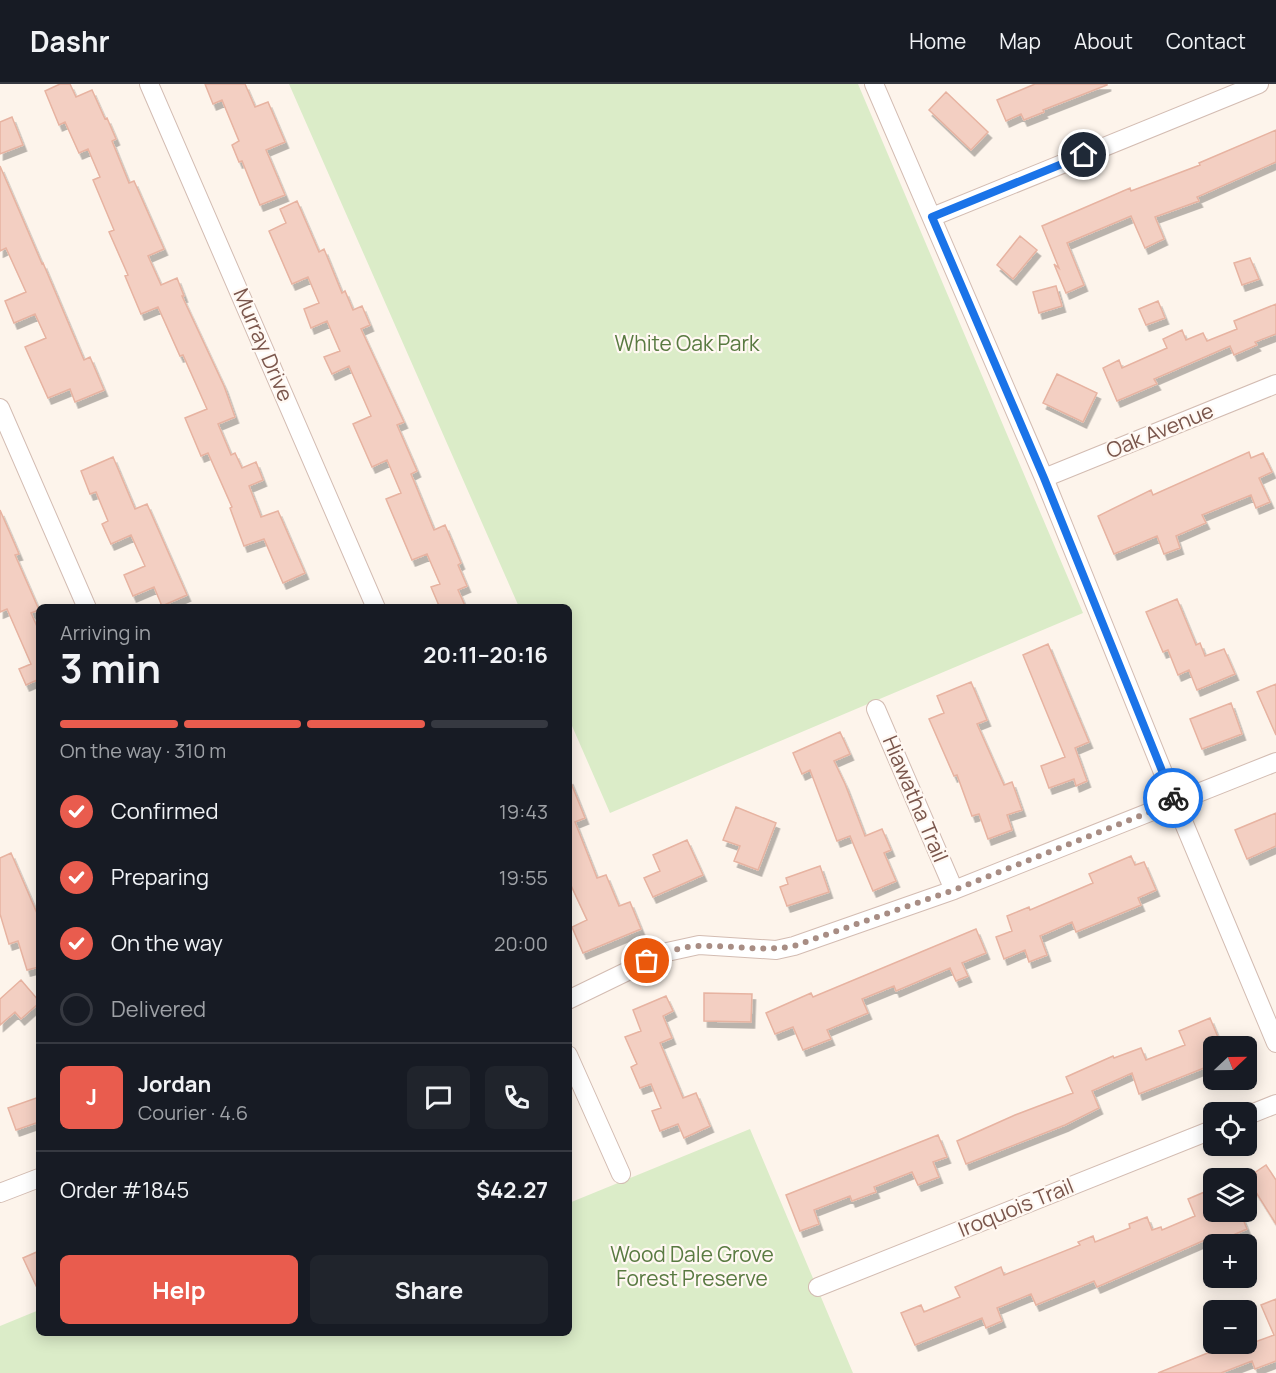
<!DOCTYPE html>
<meta charset="utf-8">
<style>
body{margin:0;font-family:Manrope,sans-serif;background:#20242c;color:#f1f3f6;height:100vh;display:flex;flex-direction:column;font-size:22px;white-space:nowrap}
*{box-sizing:border-box;margin:0}
p{font-size:20px;color:#9ea1a6}
.icon{flex:none;width:33px;height:33px;fill:none;stroke:currentColor;stroke-width:2;stroke-linecap:round;stroke-linejoin:round}
.map{position:relative;flex:1;overflow:hidden}
.side{position:absolute;left:36px;top:520px;width:536px;height:732px;display:flex;flex-direction:column;background:#171b24;border-radius:9px;box-shadow:0 3px 15px #0003}
.side>*{flex:none}
.needle{width:39px;rotate:68deg}
.controls{position:absolute;left:1203px;top:952px;display:grid;gap:12px}
.controls a{display:grid;place-items:center;width:54px;height:54px;border-radius:9px;background:#171b24;box-shadow:0 3px 15px #0003;font-size:30px}
.pin{position:absolute;display:grid;place-items:center;width:51px;height:51px;color:#fff;margin:-26px;border:3px solid #fff;border-radius:50%;box-shadow:0 2px 6px #0007}
.courier{position:absolute;display:grid;place-items:center;width:60px;height:60px;margin:-30px;border:4px solid #1a73e8;border-radius:50%;background:#fff;color:#222;box-shadow:0 2px 8px #0007}
.head em{font-style:normal;font-weight:700}
.head div{display:flex;flex-direction:column-reverse}
.head{display:flex;align-items:center;justify-content:space-between;height:102px;padding:0 24px}
h1{font-size:39px;font-weight:700;line-height:45px}
.bar{display:grid;grid-template-columns:repeat(4,1fr);gap:9px 6px;align-content:center;height:72px;padding:0 24px}
.bar i{height:8px;border-radius:4px;background:#363941}
.bar .current{background:#e95c4e}
.bar p{grid-column:span 4}
.line{display:flex;align-items:center;gap:15px;padding:0 24px;border-top:2px solid #363941}
.line div{flex:1}
.round{display:grid;place-items:center;flex:none;width:63px;height:63px;border-radius:9px;background:#20242c}
ol{padding:0 24px;list-style:none}
li{display:flex;align-items:center;gap:18px;height:66px}
li p{margin-inline-start:auto}
li .icon{padding:6px;border-radius:50%;background:#e95c4e;color:#fff;stroke-width:4}
li:last-child{color:#9ea1a6}
li i{width:33px;height:33px;border:3px solid #363941;border-radius:50%}
.button{display:flex;gap:12px;margin-top:auto;padding:12px 24px}
.button a{flex:1;height:69px;border-radius:9px;background:#e95c4e;color:#fff;font-size:24px;font-weight:700;line-height:69px;text-align:center}
.button a+a{background:#20242c;color:#f1f3f6}
header{display:flex;align-items:center;gap:36px;box-sizing:border-box;height:84px;padding:0 30px;background:#171b24;border-bottom:2px solid #363941}
header strong{font-size:28px}
nav{display:flex;gap:33px;margin-inline-start:auto;font-size:21px}
.map>svg:first-child{display:block}
.green{fill:#dbecc8}
.building{fill:#f3cfc2;stroke:#e7b3a1;stroke-width:1.5;filter:url(#shadow)}
.lines{fill:none;stroke-linecap:round;stroke-linejoin:round}
.minor-casing{stroke:#d3bcb2;stroke-width:20}
.minor{stroke:#fff;stroke-width:18}
.done{stroke:#a88d84;stroke-width:6;stroke-dasharray:0 10.8}
.route{stroke:#1a73e8;stroke-width:8}
.labels{text-anchor:middle;stroke-width:4.5;stroke-linejoin:round;paint-order:stroke}
.park-label{font-size:21px;fill:#597a41;stroke:#fff8f2}
.street-label{font-size:21px;fill:#7a564c;stroke:#fff8f2}
</style>
<header>
<strong>Dashr</strong>
<nav><a>Home</a><a>Map</a><a>About</a><a>Contact</a></nav>
</header>
<div class="map">
<svg width="1276" height="1289" viewBox="0 0 1276 1289">
<defs>
<filter id="shadow"><feDropShadow dx="3.5" dy="6" stdDeviation="0" flood-color="#0004"/></filter>
</defs>
<rect width="100%" height="100%" fill="#fdf4eb"/>
<path class="green" d="M 289,0 L 858,0 L 1083,529 L 610,729 L 569,635 L 568,524 L 519,523 Z
M 750,1045 L 853,1289 L 0,1289 L 0,1242 L 39,1226 L 39,1250 L 568,1250 L 569,1119 Z"/>
<path class="building" d="M 60,0 L 70,0 L 76,13 L 92,6 L 105,35 L 107,34 L 116,55 L 112,57 L 129,99 L 134,97 L 164,165 L 148,172 L 161,201 L 177,194 L 184,212 L 182,212 L 224,302 L 235,333 L 218,340 L 231,371 L 235,369 L 242,384 L 256,378 L 263,396 L 249,402 L 261,433 L 278,427 L 305,489 L 283,499 L 264,455 L 244,462 L 230,424 L 232,423 L 208,369 L 201,372 L 185,334 L 207,325 L 183,271 L 180,272 L 158,223 L 141,230 L 125,192 L 128,191 L 109,148 L 114,146 L 93,96 L 100,93 L 88,65 L 79,69 L 65,38 L 59,41 L 45,7 Z
M 205,0 L 245,0 L 255,23 L 268,18 L 285,58 L 266,66 L 285,111 L 260,121 L 242,77 L 239,78 L 232,61 L 239,57 L 222,16 L 213,20 Z
M 1035,0 L 1107,0 L 1107,1 L 1043,26 L 1044,28 L 1024,36 L 1021,30 L 1006,37 L 997,16 Z
M 946,8 L 988,48 L 971,66 L 929,26 Z
M 12,33 L 23,61 L 0,70 L 0,38 Z
M 1276,46 L 1276,78 L 1197,113 L 1199,117 L 1155,133 L 1164,155 L 1145,164 L 1131,132 L 1067,159 L 1084,201 L 1066,209 L 1054,180 L 1059,184 L 1042,142 L 1130,104 L 1131,107 L 1200,81 L 1199,79 Z
M 0,82 L 42,180 L 43,179 L 84,276 L 90,273 L 104,306 L 75,318 L 70,305 L 48,314 L 25,263 L 46,254 L 35,230 L 14,239 L 5,217 L 26,208 L 6,164 L 0,167 Z
M 297,117 L 319,168 L 324,165 L 342,209 L 345,207 L 353,226 L 362,222 L 370,241 L 361,245 L 404,338 L 397,341 L 417,387 L 411,390 L 434,446 L 445,441 L 461,479 L 458,481 L 467,502 L 458,506 L 466,524 L 440,524 L 431,503 L 440,500 L 427,470 L 412,476 L 386,415 L 401,409 L 387,376 L 372,383 L 353,340 L 371,332 L 349,282 L 332,290 L 324,273 L 340,267 L 327,237 L 311,244 L 304,225 L 319,219 L 308,193 L 292,200 L 269,147 L 286,139 L 280,125 Z
M 1020,152 L 1037,166 L 1013,195 L 997,181 Z
M 1250,174 L 1259,195 L 1242,201 L 1234,179 Z
M 1056,202 L 1062,222 L 1039,229 L 1033,208 Z
M 1158,217 L 1165,234 L 1146,241 L 1139,225 Z
M 1276,220 L 1276,250 L 1255,258 L 1257,261 L 1234,271 L 1230,262 L 1154,295 L 1157,300 L 1117,317 L 1103,284 L 1119,276 L 1122,284 L 1167,264 L 1163,255 L 1182,246 L 1186,256 L 1203,249 L 1207,257 L 1237,245 L 1234,237 Z
M 1057,290 L 1097,309 L 1083,338 L 1043,319 Z
M 1249,368 L 1251,374 L 1263,369 L 1272,388 L 1259,394 L 1270,418 L 1256,424 L 1251,411 L 1202,431 L 1206,439 L 1176,452 L 1180,464 L 1164,470 L 1157,452 L 1114,470 L 1098,432 L 1151,406 L 1153,411 Z
M 113,373 L 135,425 L 147,420 L 187,511 L 162,522 L 154,503 L 133,512 L 124,491 L 145,482 L 131,451 L 111,460 L 102,440 L 108,437 L 96,408 L 90,410 L 81,387 Z
M 0,426 L 19,470 L 15,471 L 39,526 L 31,529 L 39,547 L 39,599 L 37,596 L 26,601 L 19,585 L 31,580 L 7,525 L 0,528 Z
M 1177,515 L 1196,561 L 1200,559 L 1205,572 L 1224,565 L 1235,590 L 1197,606 L 1189,586 L 1178,591 L 1168,566 L 1163,568 L 1146,528 Z
M 1048,560 L 1089,658 L 1075,664 L 1087,697 L 1076,702 L 1074,695 L 1049,704 L 1041,682 L 1065,673 L 1023,571 Z
M 971,598 L 987,636 L 977,640 L 1004,701 L 1012,698 L 1022,726 L 1007,731 L 1012,746 L 988,755 L 979,730 L 972,732 L 957,691 L 954,692 L 929,635 L 944,629 L 937,612 Z
M 1276,600 L 1276,651 L 1257,608 Z
M 1231,619 L 1242,650 L 1202,665 L 1190,635 Z
M 840,648 L 850,670 L 834,677 L 845,700 L 865,752 L 882,745 L 891,766 L 884,769 L 896,797 L 873,807 L 850,752 L 837,757 L 810,686 L 802,690 L 793,669 Z
M 569,694 L 585,734 L 575,738 L 597,794 L 606,791 L 619,822 L 630,818 L 641,845 L 583,869 L 572,843 L 587,836 L 568,795 Z
M 736,723 L 776,739 L 758,786 L 734,777 L 740,762 L 723,756 Z
M 1276,729 L 1276,762 L 1247,775 L 1235,746 Z
M 687,756 L 703,791 L 653,813 L 644,794 L 660,787 L 653,771 Z
M 11,769 L 39,834 L 39,883 L 27,886 L 18,857 L 9,860 L 0,830 L 0,774 Z
M 1131,772 L 1135,781 L 1144,778 L 1156,806 L 1138,814 L 1141,821 L 1076,848 L 1072,838 L 1040,852 L 1047,871 L 1029,878 L 1025,866 L 1004,875 L 996,853 L 1012,847 L 1007,832 L 1029,823 L 1030,826 L 1093,799 L 1089,790 Z
M 820,782 L 829,808 L 787,822 L 780,803 L 788,800 L 786,794 Z
M 976,845 L 986,869 L 962,879 L 968,892 L 956,897 L 950,884 L 896,907 L 894,902 L 862,915 L 868,929 L 827,946 L 831,955 L 803,966 L 793,943 L 775,950 L 766,929 L 811,909 L 813,913 Z
M 21,896 L 39,917 L 39,919 L 21,935 L 15,928 L 0,941 L 0,915 Z
M 704,909 L 752,910 L 751,938 L 704,937 Z
M 666,912 L 673,927 L 663,932 L 672,954 L 660,959 L 683,1014 L 696,1009 L 710,1042 L 684,1054 L 678,1040 L 660,1047 L 652,1027 L 661,1024 L 651,1000 L 640,1004 L 631,983 L 637,980 L 625,953 L 641,947 L 633,926 Z
M 1210,934 L 1222,963 L 1214,963 L 1214,980 L 1139,1010 L 1132,989 L 1092,1007 L 1099,1024 L 1065,1041 L 966,1080 L 957,1057 L 1015,1031 L 1073,1009 L 1066,993 L 1113,972 L 1114,974 L 1141,964 L 1146,976 L 1185,961 L 1179,947 Z
M 39,1013 L 39,1038 L 16,1046 L 8,1024 Z
M 938,1051 L 947,1073 L 933,1078 L 939,1093 L 918,1101 L 912,1088 L 874,1103 L 876,1108 L 852,1117 L 850,1112 L 814,1126 L 819,1140 L 800,1147 L 786,1111 Z
M 1266,1081 L 1276,1096 L 1276,1140 L 1247,1094 Z
M 1214,1104 L 1214,1128 L 1240,1128 L 1247,1145 L 1208,1162 L 1205,1156 L 1097,1203 L 1094,1197 L 1036,1221 L 1031,1210 L 997,1224 L 1002,1237 L 986,1244 L 982,1234 L 915,1261 L 901,1229 L 921,1221 L 924,1228 L 960,1213 L 955,1203 L 1001,1183 L 1004,1191 L 1080,1161 L 1078,1158 L 1093,1152 L 1095,1158 L 1130,1144 L 1129,1140 L 1147,1133 L 1152,1146 L 1161,1143 L 1162,1146 L 1195,1132 L 1188,1115 Z
M 39,1167 L 39,1208 L 23,1174 Z
M 1276,1215 L 1276,1277 L 1255,1285 L 1252,1277 L 1221,1289 L 1158,1289 L 1230,1260 L 1233,1266 L 1274,1251 L 1261,1221 Z"/>
<g class="lines">
<g class="minor-casing">
<path id="minor" d="M 149,0 L 376,524
M 874,0 L 1044,394 L 1175,718 L 1276,959
M 932,133 L 1259,0
M 0,324 L 87,524
M 1044,394 L 1276,300
M 876,625 L 954,806
M 568,916 L 667,868 L 699,861 L 776,866 L 794,862 L 954,806 L 1276,678
M 568,971 L 621,1090
M 1246,1032 L 1276,1020
M 0,1109 L 39,1094
M 818,1203 L 1214,1045"/>
</g>
<use href="#minor" class="minor"/>
</g>
<g class="lines">
<path class="done" d="M 647,877 C 664,869 682,862 701,862 C 732,861 763,868 794,862 L 954,806 L 1175,718 L 1173,714"/>
<path class="route" d="M 1084,71 L 932,133 L 1044,394 L 1173,714"/>
</g>
<g class="labels">
<g class="park-label">
<text x="687" y="267">White Oak Park</text>
<text x="692" y="1178">Wood Dale Grove<tspan x="692" dy="24">Forest Preserve</tspan></text>
</g>
<g class="street-label">
<text transform="translate(263 261) rotate(67)" y="7">Murray Drive</text>
<text transform="translate(1160 347) rotate(-22)" y="7">Oak Avenue</text>
<text transform="translate(915 715) rotate(67)" y="7">Hiawatha Trail</text>
<text transform="translate(1016 1124) rotate(-22)" y="7">Iroquois Trail</text>
</g>
</g>
</svg>
<div class="controls">
<a><svg class="needle" viewBox="-14 -14 28 28"><path d="M0-13l5 13h-10z" fill="#e53935"/><path d="M0 13l5-13h-10z" fill="#9ea1a6"/></svg></a>
<a><svg class="icon" aria-label="locate" viewBox="0 0 24 24"><circle cx="12" cy="12" r="6"/><path d="M12 2v4M12 18v4M2 12h4M18 12h4"/></svg></a>
<a><svg class="icon" aria-label="layers" viewBox="0 0 24 24"><path d="M12 4l9 5-9 5-9-5zM3 14l9 5 9-5"/></svg></a>
<a>+</a>
<a>−</a>
</div>
<div class="pin" style="left:647px;top:877px;background:#ea580c"><svg class="icon" aria-label="bag" viewBox="0 0 24 24"><path d="M5 8h14l-1 12H6zM9 8a3 3 0 0 1 6 0"/></svg></div>
<div class="pin" style="left:1084px;top:71px;background:#1f2937"><svg class="icon" aria-label="home" viewBox="0 0 24 24"><path d="M3 11l9-7 9 7M6 9v11h12V9"/></svg></div>
<div class="courier" style="left:1173px;top:714px"><svg class="icon" aria-label="bike" viewBox="0 0 24 24"><circle cx="6" cy="16" r="4"/><circle cx="18" cy="16" r="4"/><path d="M6 16l4-8h5l3 8M10 8l3 8H6M13 5h3"/></svg></div>
<section class="side">
<div class="head"><div><h1>3 min</h1><p>Arriving in</p></div><em>20:11–20:16</em></div>
<div class="bar"><i class="current"></i><i class="current"></i><i class="current"></i><i></i><p>On the way · 310 m</p></div>
<ol>
<li><svg class="icon" aria-label="check" viewBox="0 0 24 24"><path d="M5 12l5 5 9-10"/></svg>Confirmed<p>19:43</p></li>
<li><svg class="icon" aria-label="check" viewBox="0 0 24 24"><path d="M5 12l5 5 9-10"/></svg>Preparing<p>19:55</p></li>
<li><svg class="icon" aria-label="check" viewBox="0 0 24 24"><path d="M5 12l5 5 9-10"/></svg>On the way<p>20:00</p></li>
<li><i></i>Delivered</li>
</ol>
<div class="line" style="height:108px"><b class="round" style="background:#e95c4e;color:#fff">J</b><div><b>Jordan</b><p>Courier · 4.6</p></div><a class="round"><svg class="icon" aria-label="chat" viewBox="0 0 24 24"><path d="M4 5h16v11H9l-5 4z"/></svg></a><a class="round"><svg class="icon" aria-label="phone" viewBox="0 0 24 24"><path d="M5 4h4l2 5-3 2q2 4 5 5l2-3 5 2v4C11 20 4 13 5 4z"/></svg></a></div>
<div class="line" style="height:78px"><div>Order #1845</div><b>$42.27</b></div>
<div class="button"><a>Help</a><a>Share</a></div>
</section>
</div>
